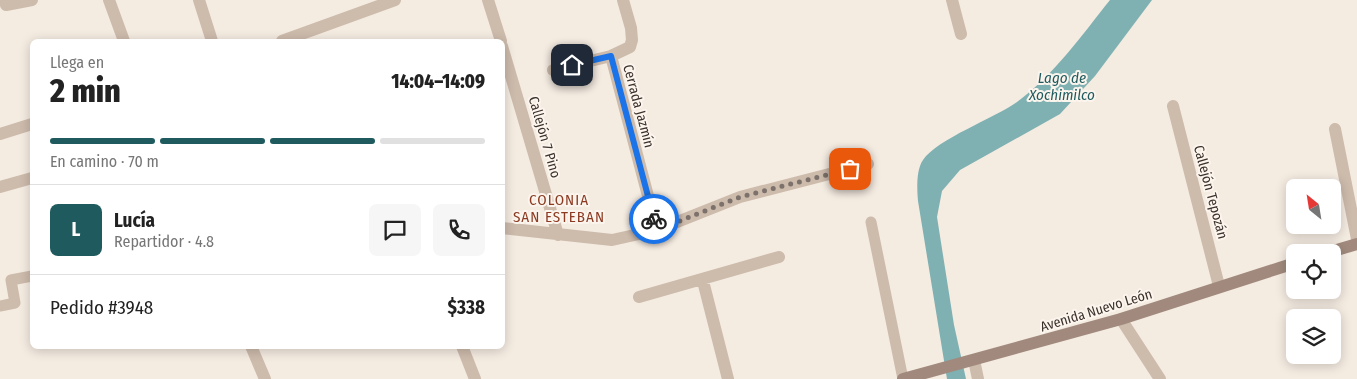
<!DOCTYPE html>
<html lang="es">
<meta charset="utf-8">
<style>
body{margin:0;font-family:"Fira Sans Condensed",sans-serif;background:#f6f6f6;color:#222;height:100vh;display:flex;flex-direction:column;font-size:19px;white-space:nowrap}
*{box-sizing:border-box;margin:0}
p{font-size:16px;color:#767676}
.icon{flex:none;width:28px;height:28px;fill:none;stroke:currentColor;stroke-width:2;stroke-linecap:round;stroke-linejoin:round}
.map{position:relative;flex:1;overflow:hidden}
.side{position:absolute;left:30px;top:39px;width:475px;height:310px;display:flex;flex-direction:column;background:#fff;border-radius:8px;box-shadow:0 2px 12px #0003}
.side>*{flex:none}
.needle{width:32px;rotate:330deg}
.buttons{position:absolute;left:1286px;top:179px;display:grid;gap:10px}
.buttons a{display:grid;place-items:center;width:55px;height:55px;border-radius:8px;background:#fff;box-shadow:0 2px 12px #0003;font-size:25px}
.pin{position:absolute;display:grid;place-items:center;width:42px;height:42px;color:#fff;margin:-21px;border-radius:10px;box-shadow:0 2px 8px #0006}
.courier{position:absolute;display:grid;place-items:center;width:50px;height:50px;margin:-25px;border:4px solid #1a73e8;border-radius:50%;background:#fff;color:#222;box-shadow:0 1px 6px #0007}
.head em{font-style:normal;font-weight:800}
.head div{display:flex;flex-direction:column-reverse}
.head{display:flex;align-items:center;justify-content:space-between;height:85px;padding:0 20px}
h1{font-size:32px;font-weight:800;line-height:38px}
.bar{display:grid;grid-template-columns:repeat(4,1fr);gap:8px 5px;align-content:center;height:60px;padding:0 20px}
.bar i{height:6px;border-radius:4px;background:#e0e0e0}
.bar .selected{background:#1f5a5e}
.bar p{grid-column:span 4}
.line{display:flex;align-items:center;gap:12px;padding:0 20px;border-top:1px solid #e0e0e0}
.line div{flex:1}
.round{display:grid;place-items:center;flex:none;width:52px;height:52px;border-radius:8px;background:#f6f6f6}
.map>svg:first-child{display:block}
.water{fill:#7fb0b2}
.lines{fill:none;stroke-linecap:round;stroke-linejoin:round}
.lane{stroke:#cdbbac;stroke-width:11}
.street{stroke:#cdbbac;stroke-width:12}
.secondary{stroke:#a18a7d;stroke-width:12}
.done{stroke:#7c716b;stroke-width:5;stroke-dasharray:0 9}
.route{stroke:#1a73e8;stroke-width:6}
.labels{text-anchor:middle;stroke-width:4;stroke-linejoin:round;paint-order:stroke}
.street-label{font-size:14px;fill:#3b302b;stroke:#fbf5ee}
.water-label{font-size:15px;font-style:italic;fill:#1f5a5e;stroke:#fbf5ee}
.neighbourhood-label{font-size:15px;letter-spacing:1px;fill:#8c3b22;stroke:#fbf5ee}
</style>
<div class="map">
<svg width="1357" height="379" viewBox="0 0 1357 379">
<rect width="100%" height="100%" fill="#f4ebe1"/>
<path class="water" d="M 1110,0 L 1152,0 L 1095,76 L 1060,114 L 960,170 L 942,191 L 937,217 L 954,325 L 966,379 L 947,379 L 918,201 C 917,189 916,170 923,160 C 937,139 995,118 1017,102 C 1054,75 1082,35 1110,0 Z"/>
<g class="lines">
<path class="lane" d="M 871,222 L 903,379
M 0,306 L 15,303 L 11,280 L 32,276"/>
<path class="street" d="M 5,0 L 6,5 L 32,0
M 109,0 L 124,41
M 199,0 L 212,41
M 488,0 L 501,41
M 623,0 L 631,28 L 632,40 L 630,47 L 611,56 L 657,230
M 952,0 L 961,34
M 282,41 L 395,0
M 502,46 L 558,235
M 553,70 L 611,56
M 1173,106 L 1219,286
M 1335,129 L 1357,239
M 0,134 L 32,124
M 0,187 L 32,178
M 502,228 L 612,240 L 657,230 L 740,197 L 868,164
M 703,281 L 728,379
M 639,297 L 779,257
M 1121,319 L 1160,379
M 251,346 L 265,379
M 462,346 L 475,379
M 974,360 L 978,379"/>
<path class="secondary" d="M 1330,252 L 1357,244
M 903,379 L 1121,319 L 1295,263"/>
</g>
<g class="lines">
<path class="done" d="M 654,219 L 657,230 L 740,197 L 850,169"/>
<path class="route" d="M 572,65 L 611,56 L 654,219"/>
</g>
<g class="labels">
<g class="street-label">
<text transform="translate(639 106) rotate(75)" y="5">Cerrada Jazmín</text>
<text transform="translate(545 137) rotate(74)" y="5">Callejón 7 Pino</text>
<text transform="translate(1211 192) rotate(75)" y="5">Callejón Tepozán</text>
<text transform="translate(1096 310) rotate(-17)" y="5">Avenida Nuevo León</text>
</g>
<g class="water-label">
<text x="1062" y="83">Lago de<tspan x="1062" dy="17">Xochimilco</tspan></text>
</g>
<g class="neighbourhood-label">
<text x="559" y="205">COLONIA<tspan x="559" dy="17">SAN ESTEBAN</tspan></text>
</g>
</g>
</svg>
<div class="buttons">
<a><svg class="needle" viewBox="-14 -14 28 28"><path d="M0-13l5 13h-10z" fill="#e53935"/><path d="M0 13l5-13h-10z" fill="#767676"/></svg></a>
<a><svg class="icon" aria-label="locate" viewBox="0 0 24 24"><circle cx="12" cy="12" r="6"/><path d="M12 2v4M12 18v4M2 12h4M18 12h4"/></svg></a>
<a><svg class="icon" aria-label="layers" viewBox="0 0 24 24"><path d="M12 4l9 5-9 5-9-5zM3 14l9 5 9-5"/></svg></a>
</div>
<div class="pin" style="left:850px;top:169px;background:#ea580c"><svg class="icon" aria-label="bag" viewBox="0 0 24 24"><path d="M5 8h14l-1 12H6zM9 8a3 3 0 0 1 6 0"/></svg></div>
<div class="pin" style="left:572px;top:65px;background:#1f2937"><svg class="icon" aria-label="home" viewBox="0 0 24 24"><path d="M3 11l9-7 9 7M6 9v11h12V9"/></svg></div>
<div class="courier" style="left:654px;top:219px"><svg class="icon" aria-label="bike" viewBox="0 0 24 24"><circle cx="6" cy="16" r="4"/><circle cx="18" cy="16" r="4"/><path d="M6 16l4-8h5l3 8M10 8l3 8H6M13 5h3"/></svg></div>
<section class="side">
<div class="head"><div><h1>2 min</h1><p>Llega en</p></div><em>14:04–14:09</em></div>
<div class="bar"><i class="selected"></i><i class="selected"></i><i class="selected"></i><i></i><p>En camino · 70 m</p></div>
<div class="line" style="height:90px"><b class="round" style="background:#1f5a5e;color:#fff">L</b><div><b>Lucía</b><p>Repartidor · 4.8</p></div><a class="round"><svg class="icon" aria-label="chat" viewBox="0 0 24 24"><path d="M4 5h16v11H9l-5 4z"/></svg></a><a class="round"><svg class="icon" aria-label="phone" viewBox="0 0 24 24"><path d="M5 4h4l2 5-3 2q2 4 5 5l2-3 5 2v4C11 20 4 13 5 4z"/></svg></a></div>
<div class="line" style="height:65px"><div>Pedido #3948</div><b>$338</b></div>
</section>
</div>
